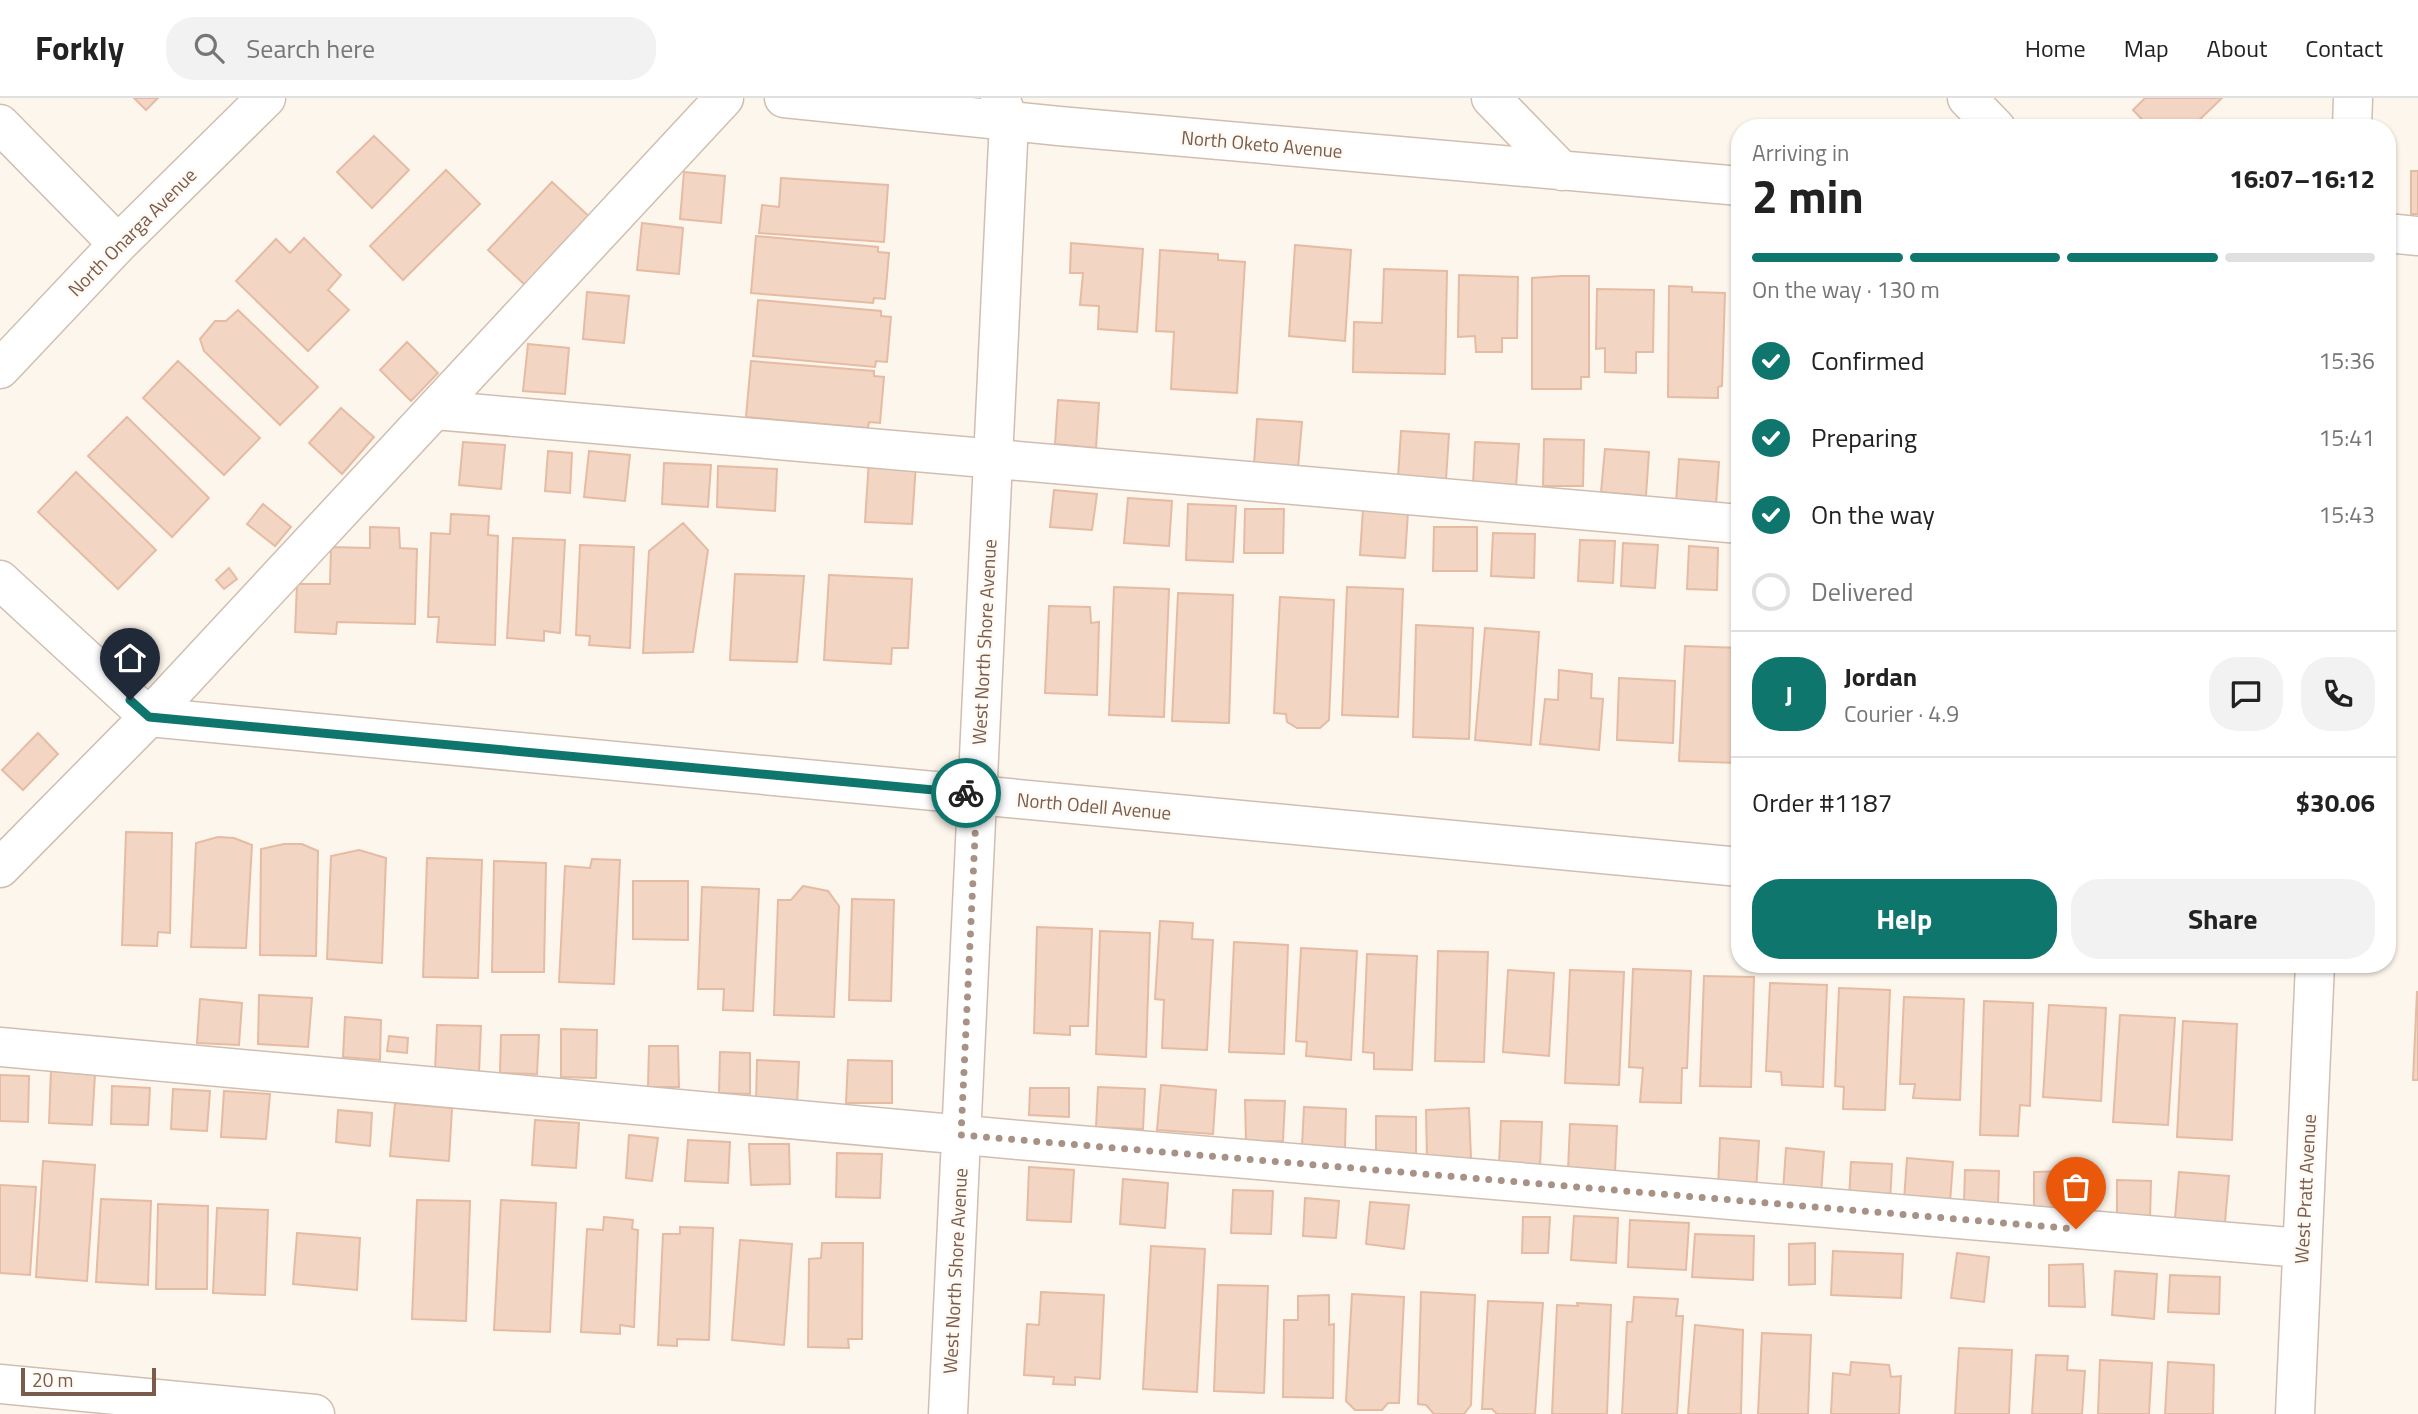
<!DOCTYPE html>
<meta charset="utf-8">
<style>
body{margin:0;font-family:"Titillium Web",sans-serif;background:#f2f2f2;color:#222;height:100vh;display:flex;flex-direction:column;font-size:26px;white-space:nowrap}
*{box-sizing:border-box;margin:0}
p{font-size:23px;color:#767676}
.icon{flex:none;width:38px;height:38px;fill:none;stroke:currentColor;stroke-width:2;stroke-linecap:round;stroke-linejoin:round}
.map{position:relative;flex:1;overflow:hidden}
.drawer{position:absolute;left:1731px;top:21px;width:665px;height:854px;display:flex;flex-direction:column;background:#fff;border-radius:28px;box-shadow:0 2px 5px #0004}
.drawer>*{flex:none}
.scale{position:absolute;left:21px;bottom:18px;width:135px;box-sizing:border-box;padding-left:7px;border:4px solid #7a5c4d;border-top:0;font-size:19px;line-height:24px;white-space:nowrap;color:#7a5c4d;-webkit-text-stroke:5px #fffaf3;paint-order:stroke}
.pin{position:absolute;display:grid;place-items:center;width:60px;height:60px;color:#fff;margin:-72px -30px;border-radius:50% 50% 50% 0;rotate:-45deg;box-shadow:0 0 7px #0007}
.pin .icon{rotate:45deg}
.courier{position:absolute;display:grid;place-items:center;width:70px;height:70px;margin:-35px;border:5px solid #0f766e;border-radius:50%;background:#fff;color:#222;box-shadow:0 2px 9px #0007}
.summary em{font-style:normal;font-weight:700}
.summary div{display:flex;flex-direction:column-reverse}
.summary{display:flex;align-items:center;justify-content:space-between;height:119px;padding:0 21px}
h1{font-size:46px;font-weight:700;line-height:52px}
.bar{display:grid;grid-template-columns:repeat(4,1fr);gap:10px 7px;align-content:center;height:84px;padding:0 21px}
.bar i{height:9px;border-radius:5px;background:#e0e0e0}
.bar .selected{background:#0f766e}
.bar p{grid-column:span 4}
.line{display:flex;align-items:center;gap:18px;padding:0 21px;border-top:2px solid #e0e0e0}
.line div{flex:1}
.round{display:grid;place-items:center;flex:none;width:74px;height:74px;border-radius:28px;background:#f2f2f2}
ol{padding:0 21px;list-style:none}
li{display:flex;align-items:center;gap:21px;height:77px}
li p{margin-inline-start:auto}
li .icon{padding:7px;border-radius:50%;background:#0f766e;color:#fff;stroke-width:4}
li:last-child{color:#767676}
li i{width:38px;height:38px;border:4px solid #e0e0e0;border-radius:50%}
.action{display:flex;gap:14px;margin-top:auto;padding:14px 21px}
.action a{flex:1;height:80px;border-radius:28px;background:#0f766e;color:#fff;font-size:28px;font-weight:700;line-height:80px;text-align:center}
.action a+a{background:#f2f2f2;color:#222}
header{display:flex;align-items:center;gap:42px;box-sizing:border-box;height:98px;padding:0 35px;background:#fff;border-bottom:2px solid #e0e0e0}
header strong{font-size:33px}
nav{display:flex;gap:38px;margin-inline-start:auto;font-size:24px}
.search{width:490px;height:63px;background:#f2f2f2;display:flex;align-items:center;gap:18px;box-sizing:border-box;padding:0 24px;border-radius:28px;color:#767676;font-size:26px}
.map>svg:first-child{display:block}
.building{fill:#f3d5c3;stroke:#e6bba3;stroke-width:2}
.lines{fill:none;stroke-linecap:round;stroke-linejoin:round}
.minor-casing{stroke:#d1beb0;stroke-width:41}
.minor{stroke:#fff;stroke-width:38}
.done{stroke:#a89285;stroke-width:7;stroke-dasharray:0 12.6}
.route{stroke:#0f766e;stroke-width:9}
.labels{text-anchor:middle;stroke-width:5;stroke-linejoin:round;paint-order:stroke}
.street-label{font-size:19px;fill:#7a5c4d;stroke:#fffaf3}
</style>
<header>
<strong>Forkly</strong>
<div class="search"><svg class="icon" aria-label="search" viewBox="0 0 24 24"><circle cx="10" cy="10" r="6"/><path d="M15 15l6 6"/></svg>Search here</div>
<nav><a>Home</a><a>Map</a><a>About</a><a>Contact</a></nav>
</header>
<div class="map">
<svg width="2418" height="1316" viewBox="0 0 2418 1316">
<rect width="100%" height="100%" fill="#fdf6ec"/>
<path class="building" d="M 134,0 L 158,0 L 146,12 Z
M 2145,0 L 2222,0 L 2191,30 L 2150,30 L 2133,12 Z
M 374,38 L 409,72 L 372,110 L 337,74 Z
M 446,72 L 480,106 L 403,182 L 370,148 Z
M 2411,73 L 2418,73 L 2418,116 L 2411,116 Z
M 684,74 L 725,78 L 721,125 L 680,121 Z
M 781,80 L 888,87 L 884,144 L 759,135 L 762,107 L 779,109 Z
M 552,84 L 592,121 L 527,189 L 488,152 Z
M 642,125 L 683,130 L 679,176 L 637,172 Z
M 756,138 L 878,149 L 878,154 L 889,155 L 885,201 L 874,200 L 873,205 L 751,195 Z
M 304,140 L 341,177 L 328,192 L 349,212 L 308,253 L 236,183 L 276,141 L 290,155 Z
M 1071,145 L 1143,151 L 1137,234 L 1098,231 L 1099,208 L 1080,207 L 1083,175 L 1070,175 Z
M 1295,147 L 1351,152 L 1345,243 L 1289,238 Z
M 1160,152 L 1218,156 L 1218,162 L 1245,164 L 1237,295 L 1171,291 L 1174,234 L 1156,233 Z
M 1384,171 L 1447,173 L 1445,276 L 1353,274 L 1354,224 L 1382,225 Z
M 1459,177 L 1518,179 L 1517,240 L 1502,240 L 1502,254 L 1476,254 L 1475,238 L 1458,239 Z
M 1562,178 L 1589,178 L 1589,279 L 1581,279 L 1581,291 L 1532,291 L 1532,180 Z
M 1669,188 L 1692,189 L 1692,194 L 1725,195 L 1722,288 L 1718,289 L 1718,300 L 1668,299 Z
M 1597,191 L 1654,192 L 1653,254 L 1636,254 L 1636,275 L 1605,274 L 1605,250 L 1596,251 Z
M 587,194 L 629,198 L 624,245 L 583,241 Z
M 758,202 L 881,213 L 881,218 L 891,219 L 887,264 L 876,263 L 875,269 L 753,258 Z
M 1737,202 L 1740,202 L 1740,263 L 1734,263 Z
M 238,212 L 318,289 L 280,327 L 204,253 L 200,241 L 215,223 L 226,223 Z
M 407,244 L 438,275 L 411,303 L 380,272 Z
M 528,246 L 569,250 L 565,296 L 523,293 Z
M 178,263 L 260,340 L 224,377 L 143,300 Z
M 751,263 L 874,273 L 874,278 L 884,279 L 880,325 L 869,324 L 868,330 L 746,319 Z
M 1058,302 L 1099,305 L 1096,350 L 1055,346 Z
M 341,310 L 374,339 L 342,376 L 309,345 Z
M 127,319 L 209,400 L 172,439 L 88,358 Z
M 1257,321 L 1302,324 L 1298,370 L 1254,367 Z
M 1401,333 L 1449,336 L 1446,382 L 1398,380 Z
M 1544,341 L 1584,342 L 1583,388 L 1543,388 Z
M 463,344 L 505,347 L 501,391 L 459,387 Z
M 1475,344 L 1519,346 L 1516,389 L 1473,386 Z
M 1605,351 L 1649,354 L 1646,398 L 1601,394 Z
M 548,353 L 572,355 L 570,395 L 545,393 Z
M 589,353 L 630,357 L 625,403 L 584,399 Z
M 869,361 L 916,365 L 912,426 L 865,424 Z
M 1679,361 L 1719,364 L 1716,407 L 1676,404 Z
M 664,365 L 711,367 L 708,409 L 662,406 Z
M 718,368 L 777,371 L 775,413 L 717,409 Z
M 76,374 L 156,452 L 118,491 L 38,414 Z
M 1054,392 L 1097,396 L 1092,432 L 1050,429 Z
M 1128,400 L 1172,403 L 1169,448 L 1124,445 Z
M 263,406 L 291,429 L 275,448 L 247,426 Z
M 1188,406 L 1236,408 L 1233,464 L 1186,462 Z
M 1245,411 L 1284,411 L 1283,455 L 1244,455 Z
M 1363,411 L 1408,414 L 1405,460 L 1360,457 Z
M 451,416 L 489,418 L 488,437 L 498,438 L 495,547 L 437,544 L 439,519 L 428,519 L 431,435 L 450,436 Z
M 683,425 L 708,452 L 693,554 L 643,555 L 649,453 Z
M 370,429 L 399,430 L 400,450 L 417,451 L 415,526 L 337,524 L 336,536 L 295,534 L 297,486 L 330,486 L 331,449 L 370,450 Z
M 1434,429 L 1477,429 L 1477,473 L 1433,473 Z
M 1493,435 L 1535,436 L 1534,480 L 1491,478 Z
M 513,440 L 565,442 L 560,535 L 544,533 L 544,543 L 507,540 Z
M 1580,442 L 1615,443 L 1613,485 L 1578,483 Z
M 1623,445 L 1658,447 L 1655,490 L 1621,488 Z
M 580,447 L 634,449 L 630,550 L 589,547 L 590,538 L 576,537 Z
M 1689,448 L 1718,450 L 1717,492 L 1687,491 Z
M 229,470 L 237,481 L 224,491 L 216,482 Z
M 735,476 L 804,478 L 797,564 L 730,562 Z
M 829,477 L 912,481 L 908,550 L 892,550 L 891,566 L 824,562 Z
M 1114,489 L 1169,491 L 1164,619 L 1109,617 Z
M 1347,489 L 1403,491 L 1398,619 L 1342,617 Z
M 1178,495 L 1233,497 L 1229,625 L 1172,623 Z
M 1280,499 L 1334,502 L 1329,622 L 1320,630 L 1297,630 L 1287,624 L 1286,616 L 1274,615 Z
M 1049,508 L 1090,509 L 1091,525 L 1099,524 L 1097,597 L 1045,595 Z
M 1416,527 L 1473,530 L 1469,641 L 1413,639 Z
M 1485,530 L 1539,534 L 1531,647 L 1475,642 Z
M 1685,548 L 1740,550 L 1737,665 L 1679,663 Z
M 1559,572 L 1592,576 L 1591,600 L 1603,601 L 1599,652 L 1540,646 L 1545,601 L 1558,602 Z
M 1619,580 L 1675,583 L 1673,645 L 1617,642 Z
M 38,635 L 58,656 L 23,692 L 2,672 Z
M 126,734 L 172,735 L 170,835 L 158,834 L 157,848 L 122,847 Z
M 218,739 L 234,740 L 252,747 L 246,850 L 191,849 L 196,745 Z
M 284,746 L 302,746 L 318,753 L 316,858 L 260,857 L 261,751 Z
M 359,752 L 386,760 L 382,865 L 327,861 L 331,758 Z
M 427,760 L 482,762 L 478,880 L 423,879 Z
M 592,761 L 620,762 L 614,886 L 559,884 L 565,768 L 590,770 Z
M 494,763 L 546,765 L 544,874 L 492,874 Z
M 633,783 L 688,783 L 688,842 L 633,841 Z
M 803,788 L 828,793 L 839,808 L 834,919 L 774,917 L 778,802 L 791,802 Z
M 702,789 L 759,791 L 753,913 L 723,912 L 724,891 L 698,891 Z
M 852,801 L 894,802 L 891,903 L 849,902 Z
M 1160,823 L 1193,825 L 1192,841 L 1213,842 L 1207,952 L 1162,950 L 1164,902 L 1155,901 Z
M 1037,829 L 1092,831 L 1088,928 L 1070,928 L 1070,937 L 1034,935 Z
M 1100,833 L 1150,835 L 1146,959 L 1096,956 Z
M 1234,844 L 1288,847 L 1284,956 L 1229,954 Z
M 1301,850 L 1357,853 L 1351,962 L 1306,958 L 1307,944 L 1296,943 Z
M 1438,853 L 1488,854 L 1484,964 L 1435,963 Z
M 1367,856 L 1417,858 L 1412,972 L 1374,971 L 1374,955 L 1363,954 Z
M 1633,871 L 1691,873 L 1687,970 L 1682,970 L 1681,1005 L 1640,1004 L 1643,970 L 1629,969 Z
M 1508,872 L 1554,875 L 1549,958 L 1503,954 Z
M 1570,872 L 1624,874 L 1619,987 L 1565,985 Z
M 1704,878 L 1754,879 L 1751,989 L 1700,988 Z
M 1770,885 L 1827,887 L 1823,989 L 1782,987 L 1781,974 L 1766,973 Z
M 1839,890 L 1890,892 L 1885,1012 L 1843,1011 L 1844,989 L 1835,988 Z
M 2417,894 L 2418,894 L 2418,982 L 2413,982 Z
M 259,897 L 312,900 L 308,949 L 258,946 Z
M 1904,899 L 1964,901 L 1960,1002 L 1913,1000 L 1915,986 L 1900,986 Z
M 200,901 L 242,905 L 239,947 L 197,945 Z
M 1984,903 L 2033,905 L 2030,1008 L 2020,1007 L 2018,1038 L 1980,1037 Z
M 2049,907 L 2106,910 L 2101,1003 L 2043,999 Z
M 2120,917 L 2175,920 L 2168,1027 L 2113,1024 Z
M 345,919 L 381,922 L 380,962 L 343,959 Z
M 2183,923 L 2237,926 L 2232,1042 L 2177,1039 Z
M 437,927 L 481,928 L 479,975 L 435,973 Z
M 561,931 L 597,932 L 596,980 L 561,979 Z
M 501,937 L 539,937 L 537,976 L 500,975 Z
M 389,938 L 408,940 L 407,955 L 387,953 Z
M 649,948 L 678,948 L 679,989 L 648,989 Z
M 720,954 L 750,955 L 750,996 L 719,995 Z
M 757,962 L 799,964 L 797,1006 L 756,1004 Z
M 848,962 L 892,963 L 892,1005 L 846,1005 Z
M 51,972 L 95,976 L 92,1027 L 49,1025 Z
M 0,977 L 29,978 L 28,1024 L 0,1023 Z
M 1161,987 L 1216,992 L 1213,1036 L 1157,1032 Z
M 112,988 L 150,990 L 148,1027 L 111,1026 Z
M 1098,989 L 1145,991 L 1143,1031 L 1096,1029 Z
M 1030,990 L 1069,990 L 1069,1019 L 1029,1017 Z
M 173,991 L 210,993 L 207,1033 L 171,1031 Z
M 224,993 L 270,996 L 266,1041 L 221,1039 Z
M 1245,1002 L 1285,1003 L 1283,1043 L 1246,1044 Z
M 395,1005 L 452,1010 L 449,1063 L 390,1058 Z
M 1304,1009 L 1346,1011 L 1345,1050 L 1302,1048 Z
M 1469,1010 L 1471,1060 L 1427,1061 L 1426,1012 Z
M 338,1012 L 372,1015 L 370,1048 L 336,1044 Z
M 1376,1018 L 1416,1019 L 1416,1057 L 1376,1057 Z
M 535,1022 L 579,1025 L 576,1070 L 532,1067 Z
M 1501,1023 L 1542,1024 L 1540,1068 L 1499,1066 Z
M 1570,1026 L 1617,1028 L 1615,1074 L 1568,1072 Z
M 629,1037 L 658,1040 L 652,1083 L 626,1080 Z
M 1720,1040 L 1759,1043 L 1756,1094 L 1718,1092 Z
M 688,1042 L 730,1044 L 728,1085 L 685,1083 Z
M 749,1046 L 789,1046 L 790,1086 L 751,1087 Z
M 1786,1050 L 1824,1054 L 1821,1096 L 1783,1093 Z
M 837,1055 L 882,1056 L 880,1100 L 836,1099 Z
M 1907,1060 L 1953,1064 L 1950,1105 L 1904,1102 Z
M 43,1063 L 95,1067 L 87,1183 L 36,1179 Z
M 1851,1064 L 1892,1066 L 1890,1104 L 1849,1102 Z
M 1029,1069 L 1074,1072 L 1071,1124 L 1027,1122 Z
M 1965,1072 L 1999,1073 L 1998,1106 L 1964,1105 Z
M 2068,1073 L 2068,1115 L 2034,1114 L 2034,1074 Z
M 2179,1074 L 2229,1078 L 2224,1136 L 2174,1132 Z
M 1123,1081 L 1168,1085 L 1165,1130 L 1120,1126 Z
M 2117,1082 L 2151,1083 L 2150,1121 L 2117,1120 Z
M 0,1087 L 36,1089 L 30,1177 L 0,1175 Z
M 1233,1092 L 1273,1093 L 1271,1136 L 1231,1135 Z
M 1305,1100 L 1339,1103 L 1336,1140 L 1303,1138 Z
M 101,1101 L 151,1103 L 148,1187 L 96,1184 Z
M 417,1102 L 470,1103 L 466,1223 L 412,1221 Z
M 501,1102 L 556,1105 L 550,1234 L 494,1232 Z
M 1370,1104 L 1409,1107 L 1404,1151 L 1366,1146 Z
M 158,1106 L 208,1108 L 207,1191 L 156,1191 Z
M 217,1110 L 268,1112 L 265,1197 L 213,1195 Z
M 1574,1118 L 1618,1120 L 1616,1165 L 1571,1162 Z
M 604,1119 L 633,1122 L 632,1131 L 638,1132 L 634,1229 L 620,1227 L 620,1236 L 581,1234 L 587,1131 L 603,1132 Z
M 1523,1119 L 1550,1119 L 1548,1155 L 1522,1155 Z
M 1630,1122 L 1689,1125 L 1686,1172 L 1628,1169 Z
M 680,1129 L 713,1130 L 709,1242 L 677,1241 L 677,1248 L 658,1247 L 663,1136 L 680,1136 Z
M 297,1135 L 360,1140 L 357,1192 L 293,1186 Z
M 1695,1136 L 1754,1138 L 1753,1182 L 1692,1179 Z
M 740,1142 L 792,1146 L 784,1247 L 732,1242 Z
M 822,1145 L 863,1145 L 862,1241 L 848,1241 L 849,1250 L 808,1249 L 809,1161 L 821,1160 Z
M 1815,1145 L 1815,1186 L 1789,1187 L 1789,1146 Z
M 1151,1148 L 1205,1151 L 1197,1294 L 1143,1291 Z
M 1833,1153 L 1903,1156 L 1901,1200 L 1831,1197 Z
M 1957,1155 L 1989,1159 L 1984,1204 L 1951,1200 Z
M 2083,1166 L 2085,1209 L 2049,1208 L 2049,1167 Z
M 2115,1173 L 2157,1176 L 2154,1221 L 2112,1217 Z
M 2170,1177 L 2220,1179 L 2219,1216 L 2168,1214 Z
M 1218,1187 L 1268,1188 L 1264,1295 L 1214,1293 Z
M 1041,1194 L 1104,1197 L 1100,1281 L 1075,1279 L 1075,1287 L 1053,1286 L 1054,1279 L 1024,1277 L 1027,1226 L 1039,1227 Z
M 1421,1194 L 1475,1197 L 1471,1307 L 1464,1316 L 1434,1316 L 1426,1307 L 1418,1306 Z
M 1352,1196 L 1404,1199 L 1399,1305 L 1388,1305 L 1382,1312 L 1355,1312 L 1346,1303 Z
M 1329,1197 L 1329,1227 L 1334,1226 L 1333,1300 L 1283,1299 L 1284,1222 L 1298,1222 L 1298,1198 Z
M 1634,1199 L 1678,1201 L 1676,1218 L 1683,1218 L 1677,1316 L 1622,1316 L 1627,1224 L 1632,1224 Z
M 1488,1203 L 1543,1205 L 1535,1316 L 1497,1316 L 1492,1311 L 1482,1311 Z
M 1577,1205 L 1611,1207 L 1607,1316 L 1552,1316 L 1557,1207 L 1578,1208 Z
M 1695,1227 L 1743,1232 L 1741,1316 L 1688,1316 Z
M 1762,1235 L 1811,1237 L 1808,1316 L 1758,1316 Z
M 1959,1250 L 2012,1252 L 2009,1316 L 1955,1316 Z
M 2036,1257 L 2068,1258 L 2067,1272 L 2085,1273 L 2082,1316 L 2032,1316 Z
M 2100,1262 L 2152,1265 L 2149,1316 L 2098,1316 Z
M 1851,1264 L 1889,1267 L 1891,1279 L 1901,1278 L 1899,1316 L 1831,1316 L 1833,1275 L 1850,1277 Z
M 2168,1264 L 2214,1267 L 2213,1316 L 2165,1316 Z"/>
<g class="lines">
<g class="minor-casing">
<path id="minor" d="M 784,0 L 1059,28 L 1740,88
M 1491,0 L 1562,73
M 1967,0 L 1996,30
M 0,26 L 118,146
M 2352,30 L 2353,0
M 2387,135 L 2418,138
M 0,271 L 118,146 L 266,0
M 435,312 L 1740,426
M 0,482 L 149,619 L 1740,769
M 0,770 L 149,619 L 724,0
M 0,949 L 1019,1042 L 2302,1150
M 0,1286 L 315,1316
M 948,1316 L 1009,23 L 1000,0
M 2295,1316 L 2315,866"/>
</g>
<use href="#minor" class="minor"/>
</g>
<g class="lines">
<path class="done" d="M 966,695 L 977,696 L 961,1037 L 2076,1131"/>
<path class="route" d="M 130,602 L 149,619 L 966,695"/>
</g>
<g class="labels">
<g class="street-label">
<text transform="translate(1262 46) rotate(5)" y="7">North Oketo Avenue</text>
<text transform="translate(132 134) rotate(-45)" y="7">North Onarga Avenue</text>
<text transform="translate(984 544) rotate(-87)" y="7">West North Shore Avenue</text>
<text transform="translate(1094 708) rotate(5)" y="7">North Odell Avenue</text>
<text transform="translate(2305 1091) rotate(-87)" y="7">West Pratt Avenue</text>
<text transform="translate(955 1173) rotate(-87)" y="7">West North Shore Avenue</text>
</g>
</g>
</svg>
<div class="scale">20 m</div>
<div class="pin" style="left:2076px;top:1131px;background:#ea580c"><svg class="icon" aria-label="bag" viewBox="0 0 24 24"><path d="M5 8h14l-1 12H6zM9 8a3 3 0 0 1 6 0"/></svg></div>
<div class="pin" style="left:130px;top:602px;background:#1f2937"><svg class="icon" aria-label="home" viewBox="0 0 24 24"><path d="M3 11l9-7 9 7M6 9v11h12V9"/></svg></div>
<div class="courier" style="left:966px;top:695px"><svg class="icon" aria-label="bike" viewBox="0 0 24 24"><circle cx="6" cy="16" r="4"/><circle cx="18" cy="16" r="4"/><path d="M6 16l4-8h5l3 8M10 8l3 8H6M13 5h3"/></svg></div>
<section class="drawer">
<div class="summary"><div><h1>2 min</h1><p>Arriving in</p></div><em>16:07–16:12</em></div>
<div class="bar"><i class="selected"></i><i class="selected"></i><i class="selected"></i><i></i><p>On the way · 130 m</p></div>
<ol>
<li><svg class="icon" aria-label="check" viewBox="0 0 24 24"><path d="M5 12l5 5 9-10"/></svg>Confirmed<p>15:36</p></li>
<li><svg class="icon" aria-label="check" viewBox="0 0 24 24"><path d="M5 12l5 5 9-10"/></svg>Preparing<p>15:41</p></li>
<li><svg class="icon" aria-label="check" viewBox="0 0 24 24"><path d="M5 12l5 5 9-10"/></svg>On the way<p>15:43</p></li>
<li><i></i>Delivered</li>
</ol>
<div class="line" style="height:126px"><b class="round" style="background:#0f766e;color:#fff">J</b><div><b>Jordan</b><p>Courier · 4.9</p></div><a class="round"><svg class="icon" aria-label="chat" viewBox="0 0 24 24"><path d="M4 5h16v11H9l-5 4z"/></svg></a><a class="round"><svg class="icon" aria-label="phone" viewBox="0 0 24 24"><path d="M5 4h4l2 5-3 2q2 4 5 5l2-3 5 2v4C11 20 4 13 5 4z"/></svg></a></div>
<div class="line" style="height:91px"><div>Order #1187</div><b>$30.06</b></div>
<div class="action"><a>Help</a><a>Share</a></div>
</section>
</div>
